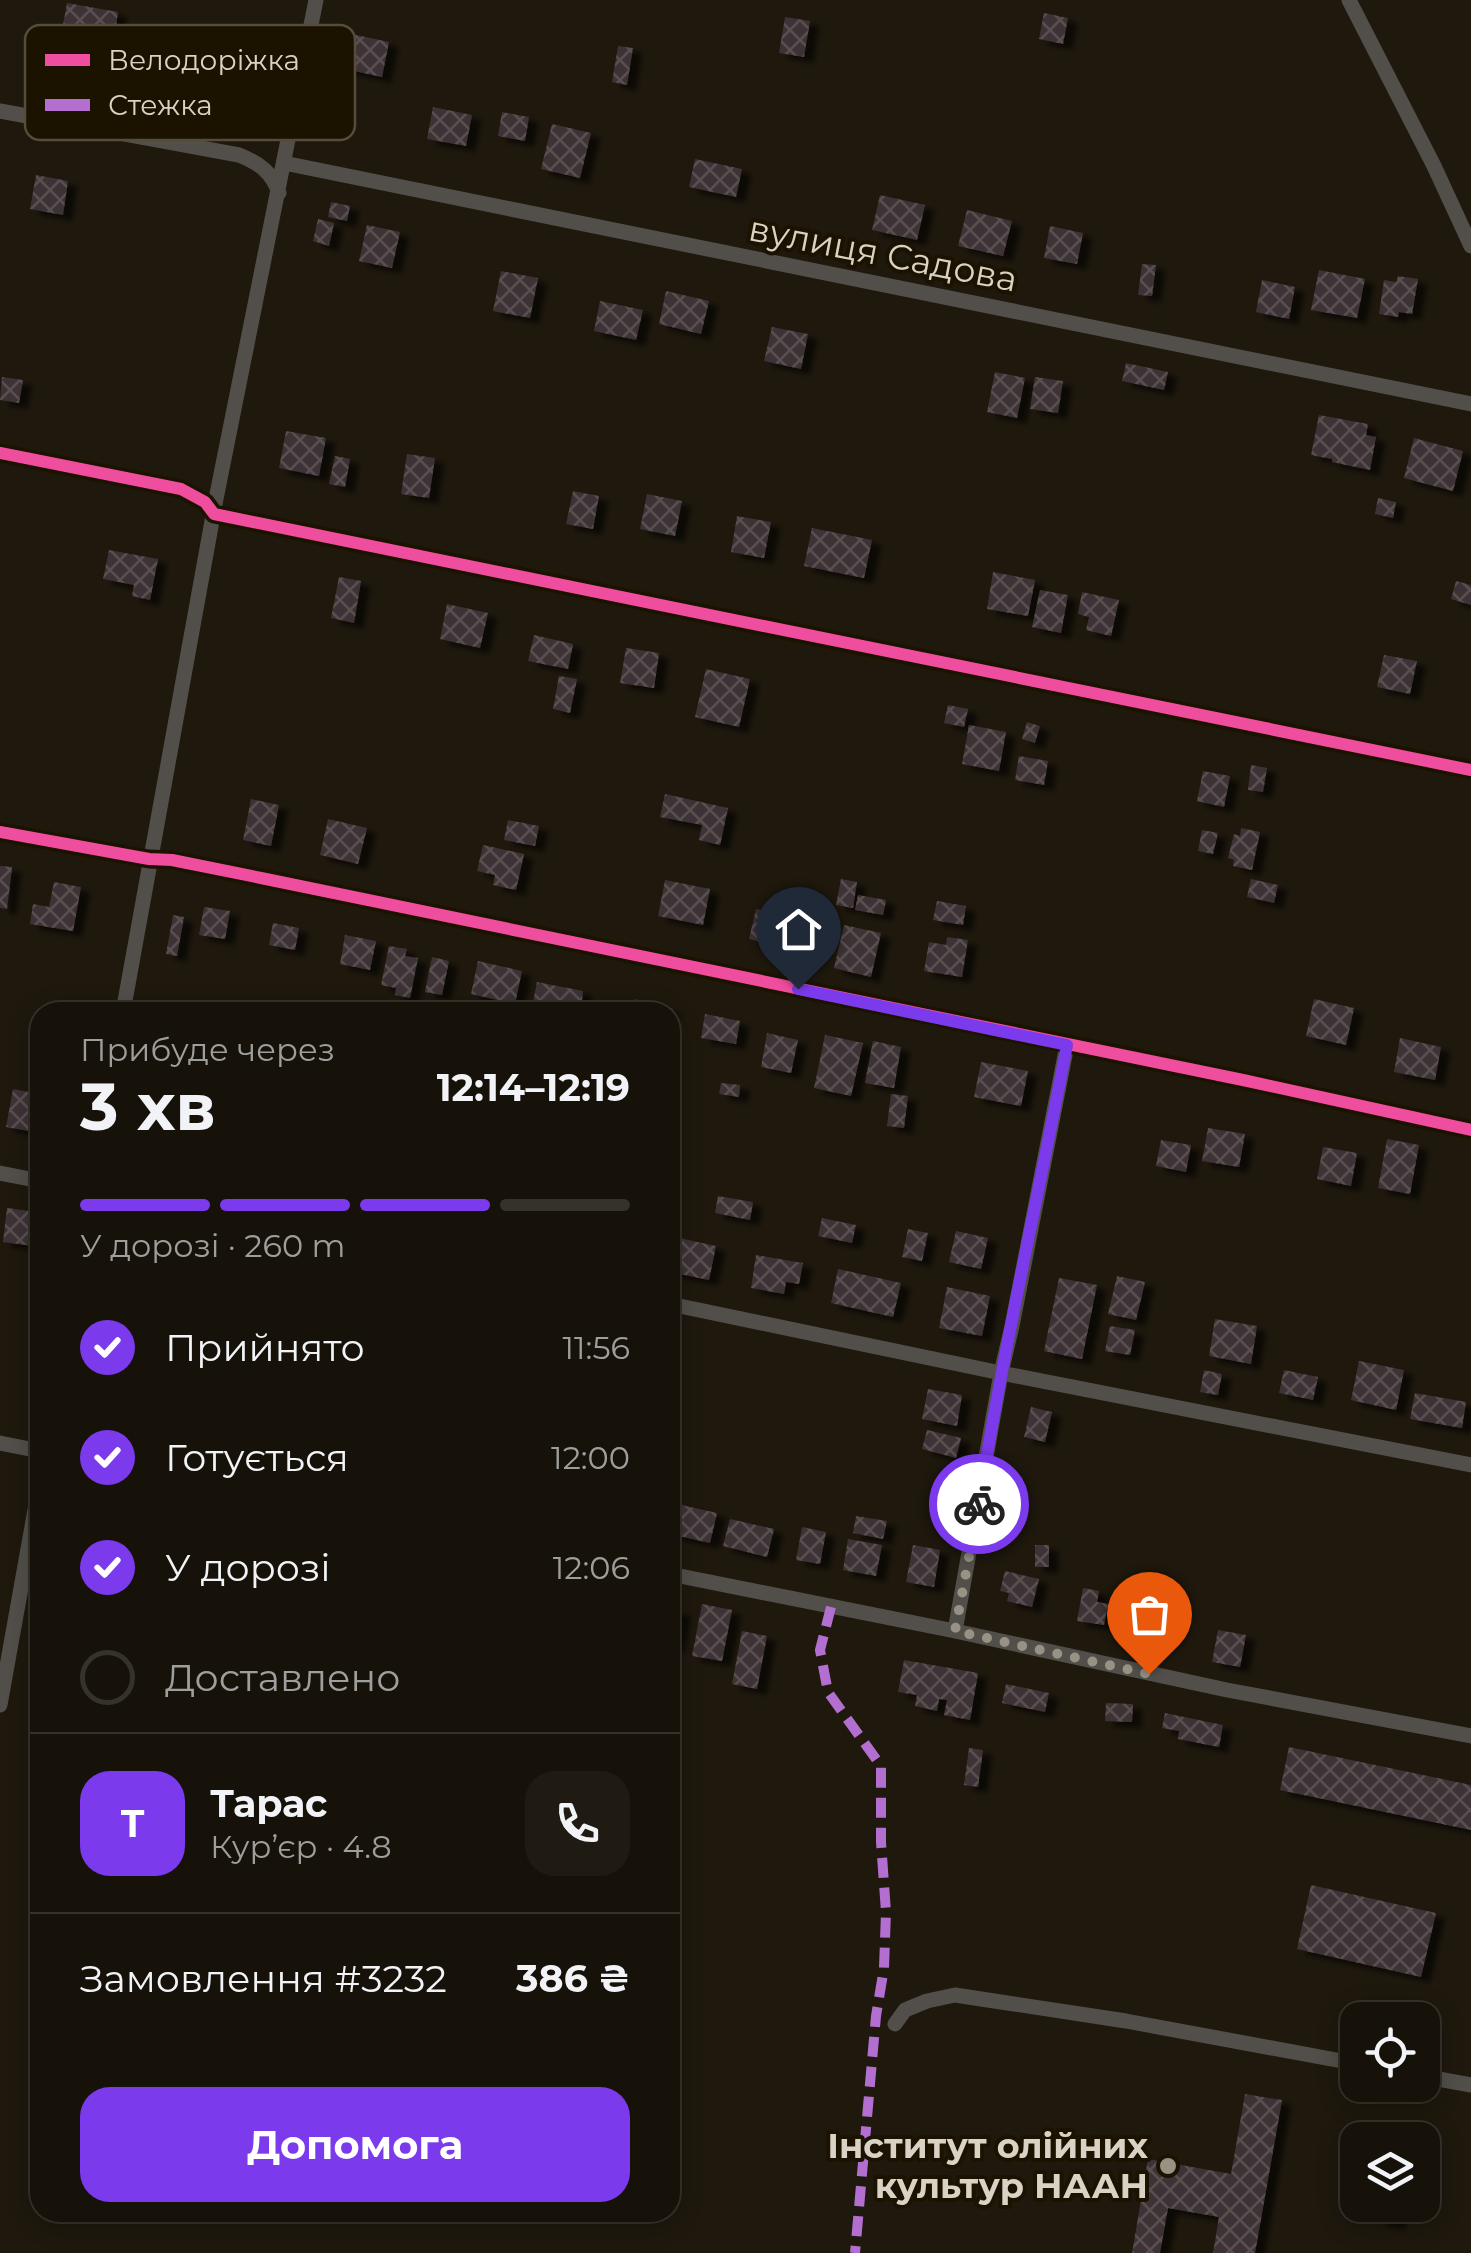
<!DOCTYPE html>
<html lang="uk">
<meta charset="utf-8">
<style>
body{margin:0;font-family:Montserrat,sans-serif;background:#1f1b13;color:#f1f3f6;height:100vh;display:flex;flex-direction:column;font-size:38px;white-space:nowrap}
*{box-sizing:border-box;margin:0}
p{font-size:32px;color:#9e9e9c}
.icon{flex:none;width:55px;height:55px;fill:none;stroke:currentColor;stroke-width:2;stroke-linecap:round;stroke-linejoin:round}
.map{position:relative;flex:1;overflow:hidden}
.sheet{position:absolute;left:30px;top:1002px;width:650px;height:1220px;display:flex;flex-direction:column;background:#16120a;border-radius:30px;box-shadow:0 5px 25px #0003,0 0 0 2px #35322b}
.sheet>*{flex:none}
.controls{position:absolute;left:1340px;top:2002px;display:grid;gap:20px}
.controls a{display:grid;place-items:center;width:100px;height:100px;border-radius:20px;background:#16120a;box-shadow:0 5px 25px #0003,0 0 0 2px #35322b;font-size:50px}
.pin{position:absolute;display:grid;place-items:center;width:85px;height:85px;color:#fff;margin:-102px -42px;border-radius:50% 50% 50% 0;rotate:-45deg;box-shadow:0 0 10px #0007}
.pin .icon{rotate:45deg}
.courier{position:absolute;display:grid;place-items:center;width:100px;height:100px;margin:-50px;border:8px solid #7c3aed;border-radius:50%;background:#fff;color:#222;box-shadow:0 2px 12px #0007}
.overview em{font-style:normal;font-weight:700}
.overview div{display:flex;flex-direction:column-reverse}
.overview{display:flex;align-items:center;justify-content:space-between;height:170px;padding:0 50px}
h1{font-size:65px;font-weight:700;line-height:75px}
.bar{display:grid;grid-template-columns:repeat(4,1fr);gap:15px 10px;align-content:center;height:120px;padding:0 50px}
.bar i{height:12px;border-radius:8px;background:#35322b}
.bar .current{background:#7c3aed}
.bar p{grid-column:span 4}
.line{display:flex;align-items:center;gap:25px;padding:0 50px;border-top:2px solid #35322b}
.line div{flex:1}
.round{display:grid;place-items:center;flex:none;width:105px;height:105px;border-radius:30px;background:#1f1b13}
ol{padding:0 50px;list-style:none}
li{display:flex;align-items:center;gap:30px;height:110px}
li p{margin-inline-start:auto}
li .icon{padding:10px;border-radius:50%;background:#7c3aed;color:#fff;stroke-width:4}
li:last-child{color:#9e9e9c}
li i{width:55px;height:55px;border:5px solid #35322b;border-radius:50%}
.button{display:flex;gap:20px;margin-top:auto;padding:20px 50px}
.button a{flex:1;height:115px;border-radius:30px;background:#7c3aed;color:#fff;font-size:40px;font-weight:700;line-height:115px;text-align:center}
.map>svg:first-child{display:block}
.building{fill:url(#building-cross-hatch);filter:url(#shadow)}
.lines{fill:none;stroke-linecap:round;stroke-linejoin:round}
.street{stroke:#524f4a;stroke-width:15}
.quiet{stroke:#b36fd0;stroke-width:10;stroke-dasharray:20 10;stroke-linecap:butt}
.cycleway-casing{stroke:#1c1200;stroke-width:19}
.cycleway{stroke:#ef4d9e;stroke-width:12}
.done{stroke:#989285;stroke-width:10;stroke-dasharray:0 18}
.route{stroke:#7c3aed;stroke-width:12}
.poi-dot{fill:#989285;stroke:#1c1200;stroke-width:4}
.labels{text-anchor:middle;stroke-width:8;stroke-linejoin:round;paint-order:stroke}
.street-label{font-size:35px;fill:#d9d3c6;stroke:#1c1200}
.poi-label{font-size:35px;font-weight:bold;fill:#d9d3c6;stroke:#1c1200;text-anchor:end}
.key{fill:#1c1200;stroke:#554c3b;stroke-width:2.5}
.key-label{font-size:28px;fill:#d9d3c6}
</style>
<div class="map">
<svg width="1471" height="2253" viewBox="0 0 1471 2253">
<defs>
<pattern id="building-cross-hatch" width="8" height="8" patternUnits="userSpaceOnUse" patternTransform="scale(2.5)"><rect width="8" height="8" fill="#3e3235"/><path d="M0 0l8 8M0 8l8-8" fill="none" stroke="#594f51"/></pattern>
<filter id="shadow"><feDropShadow dx="9" dy="5.5" stdDeviation="2.5" flood-color="#0009"/></filter>
</defs>
<rect width="100%" height="100%" fill="#1e180d"/>
<path class="building" d="M 67,3 L 118,12 L 114,39 L 62,30 Z
M 1044,13 L 1068,18 L 1063,44 L 1039,39 Z
M 785,17 L 810,21 L 804,57 L 779,53 Z
M 347,33 L 389,42 L 382,77 L 340,68 Z
M 618,46 L 633,48 L 627,85 L 612,82 Z
M 433,107 L 472,115 L 466,146 L 427,139 Z
M 502,112 L 529,117 L 525,141 L 498,136 Z
M 552,124 L 591,133 L 580,178 L 541,169 Z
M 695,159 L 742,169 L 736,197 L 689,187 Z
M 36,175 L 68,181 L 63,215 L 30,209 Z
M 880,195 L 925,205 L 917,240 L 872,230 Z
M 331,202 L 350,206 L 347,221 L 328,217 Z
M 967,210 L 1012,221 L 1003,256 L 958,246 Z
M 318,219 L 334,223 L 329,246 L 313,241 Z
M 367,225 L 400,232 L 392,268 L 359,261 Z
M 1050,226 L 1083,233 L 1077,264 L 1044,258 Z
M 1142,264 L 1156,265 L 1152,296 L 1138,295 Z
M 1319,270 L 1365,279 L 1357,318 L 1311,310 Z
M 501,271 L 538,278 L 530,318 L 493,311 Z
M 1398,276 L 1418,279 L 1412,314 L 1399,312 L 1398,317 L 1379,314 L 1384,280 L 1396,282 Z
M 1262,280 L 1295,287 L 1289,319 L 1256,312 Z
M 666,291 L 709,301 L 701,334 L 659,324 Z
M 600,301 L 643,310 L 636,340 L 594,331 Z
M 772,327 L 808,334 L 801,369 L 764,361 Z
M 1126,363 L 1168,372 L 1164,390 L 1122,381 Z
M 995,372 L 1025,378 L 1017,418 L 987,412 Z
M 2,377 L 23,380 L 19,403 L 0,400 Z
M 1035,377 L 1063,381 L 1058,413 L 1030,409 Z
M 1319,415 L 1368,424 L 1366,435 L 1376,437 L 1370,470 L 1332,462 L 1332,459 L 1311,455 Z
M 286,431 L 326,438 L 319,476 L 279,468 Z
M 1414,438 L 1463,451 L 1453,491 L 1404,478 Z
M 407,454 L 435,458 L 429,498 L 401,494 Z
M 335,456 L 350,459 L 345,487 L 329,484 Z
M 573,491 L 599,496 L 593,529 L 566,524 Z
M 647,494 L 682,501 L 675,536 L 640,529 Z
M 1378,498 L 1396,502 L 1393,518 L 1375,514 Z
M 737,516 L 771,522 L 764,558 L 731,552 Z
M 812,528 L 872,540 L 864,578 L 804,566 Z
M 109,550 L 158,559 L 150,600 L 132,596 L 134,585 L 103,579 Z
M 993,572 L 1035,580 L 1028,616 L 987,609 Z
M 339,577 L 361,581 L 354,623 L 331,618 Z
M 1456,581 L 1471,585 L 1471,605 L 1451,599 Z
M 1040,590 L 1068,595 L 1061,633 L 1032,627 Z
M 1082,592 L 1119,600 L 1111,636 L 1086,630 L 1089,617 L 1078,614 Z
M 447,604 L 488,613 L 480,648 L 440,639 Z
M 534,635 L 573,644 L 568,669 L 528,661 Z
M 626,648 L 659,653 L 654,688 L 620,683 Z
M 1384,655 L 1417,661 L 1410,694 L 1377,687 Z
M 706,669 L 750,679 L 739,727 L 695,717 Z
M 559,676 L 577,679 L 570,713 L 553,709 Z
M 948,705 L 968,709 L 964,727 L 944,723 Z
M 1027,722 L 1040,726 L 1035,743 L 1022,739 Z
M 969,725 L 1006,732 L 999,771 L 962,764 Z
M 1019,756 L 1048,761 L 1044,785 L 1015,780 Z
M 1251,765 L 1267,768 L 1263,792 L 1248,790 Z
M 1203,771 L 1230,776 L 1224,807 L 1197,801 Z
M 665,794 L 728,808 L 720,845 L 699,840 L 702,825 L 660,817 Z
M 251,799 L 279,805 L 271,846 L 243,840 Z
M 328,819 L 367,828 L 358,864 L 320,855 Z
M 508,820 L 539,826 L 535,846 L 504,840 Z
M 1241,828 L 1260,832 L 1252,870 L 1233,866 L 1234,860 L 1228,858 L 1234,834 L 1240,836 Z
M 1202,830 L 1218,833 L 1213,854 L 1198,851 Z
M 483,845 L 524,854 L 516,890 L 493,885 L 495,875 L 477,871 Z
M 0,866 L 12,867 L 7,909 L 0,908 Z
M 841,879 L 857,882 L 853,908 L 836,905 Z
M 1251,879 L 1278,885 L 1274,903 L 1247,897 Z
M 665,880 L 710,889 L 703,925 L 658,916 Z
M 54,882 L 81,887 L 73,931 L 30,924 L 33,904 L 49,907 Z
M 858,895 L 886,900 L 883,915 L 855,910 Z
M 937,901 L 966,906 L 963,925 L 933,920 Z
M 204,907 L 230,911 L 225,939 L 199,935 Z
M 756,909 L 803,921 L 795,951 L 749,939 Z
M 173,915 L 184,917 L 177,956 L 166,954 Z
M 273,923 L 299,928 L 295,950 L 269,945 Z
M 844,925 L 881,933 L 871,977 L 834,968 Z
M 345,935 L 376,941 L 370,970 L 340,964 Z
M 947,937 L 968,940 L 962,977 L 924,971 L 929,942 L 946,945 Z
M 389,946 L 407,949 L 405,956 L 418,958 L 410,998 L 395,995 L 396,988 L 381,985 Z
M 432,957 L 449,961 L 442,995 L 425,992 Z
M 478,961 L 522,971 L 515,1004 L 471,994 Z
M 537,982 L 583,991 L 582,1000 L 593,1002 L 591,1012 L 531,1012 Z
M 635,999 L 673,1009 L 672,1012 L 632,1012 Z
M 1314,999 L 1354,1008 L 1346,1045 L 1306,1036 Z
M 705,1014 L 740,1021 L 736,1044 L 701,1038 Z
M 767,1033 L 798,1040 L 791,1073 L 761,1067 Z
M 825,1035 L 863,1043 L 851,1096 L 814,1088 Z
M 1400,1038 L 1441,1047 L 1435,1080 L 1394,1072 Z
M 873,1041 L 901,1047 L 894,1088 L 865,1083 Z
M 981,1062 L 1028,1071 L 1021,1106 L 974,1097 Z
M 721,1083 L 740,1085 L 739,1097 L 719,1094 Z
M 13,1089 L 40,1094 L 40,1133 L 6,1127 Z
M 891,1094 L 908,1096 L 904,1128 L 887,1126 Z
M 1208,1128 L 1245,1134 L 1239,1167 L 1202,1161 Z
M 1387,1139 L 1419,1145 L 1410,1194 L 1378,1188 Z
M 1161,1140 L 1191,1145 L 1186,1172 L 1156,1166 Z
M 1323,1147 L 1357,1153 L 1351,1186 L 1317,1179 Z
M 718,1196 L 753,1202 L 750,1220 L 715,1213 Z
M 7,1208 L 37,1212 L 33,1246 L 3,1242 Z
M 822,1218 L 856,1225 L 852,1243 L 818,1236 Z
M 908,1229 L 928,1233 L 922,1261 L 902,1257 Z
M 956,1231 L 988,1238 L 981,1269 L 949,1262 Z
M 670,1236 L 716,1246 L 709,1280 L 670,1272 Z
M 756,1255 L 803,1263 L 799,1284 L 786,1282 L 784,1294 L 751,1288 Z
M 838,1269 L 901,1283 L 893,1317 L 831,1303 Z
M 1117,1276 L 1145,1282 L 1136,1320 L 1108,1314 Z
M 1059,1278 L 1097,1285 L 1082,1359 L 1044,1351 Z
M 947,1287 L 990,1296 L 982,1336 L 939,1328 Z
M 1215,1319 L 1257,1326 L 1251,1364 L 1209,1356 Z
M 1110,1326 L 1135,1330 L 1130,1355 L 1105,1351 Z
M 1359,1361 L 1404,1370 L 1396,1410 L 1351,1400 Z
M 1204,1370 L 1222,1374 L 1218,1395 L 1200,1392 Z
M 1284,1370 L 1318,1377 L 1313,1400 L 1279,1393 Z
M 928,1389 L 962,1395 L 957,1426 L 922,1419 Z
M 1415,1393 L 1466,1402 L 1462,1428 L 1410,1419 Z
M 1031,1407 L 1052,1412 L 1045,1442 L 1024,1437 Z
M 927,1430 L 961,1438 L 956,1458 L 922,1449 Z
M 677,1504 L 717,1513 L 710,1543 L 670,1534 Z
M 856,1516 L 887,1521 L 883,1539 L 853,1533 Z
M 730,1519 L 774,1529 L 767,1557 L 723,1546 Z
M 802,1527 L 826,1532 L 820,1564 L 796,1560 Z
M 848,1539 L 882,1545 L 876,1576 L 843,1570 Z
M 913,1545 L 940,1550 L 934,1587 L 906,1582 Z
M 1035,1545 L 1049,1545 L 1049,1567 L 1035,1567 Z
M 1005,1571 L 1039,1579 L 1032,1607 L 1007,1601 L 1009,1593 L 1000,1591 Z
M 1083,1588 L 1099,1591 L 1097,1602 L 1108,1604 L 1104,1625 L 1077,1621 Z
M 702,1604 L 732,1610 L 722,1661 L 692,1656 Z
M 670,1608 L 682,1611 L 675,1649 L 670,1648 Z
M 1151,1611 L 1178,1617 L 1173,1639 L 1146,1634 Z
M 1218,1630 L 1246,1635 L 1240,1667 L 1212,1662 Z
M 742,1631 L 767,1636 L 757,1689 L 732,1684 Z
M 904,1660 L 978,1673 L 970,1720 L 944,1715 L 947,1700 L 939,1699 L 937,1711 L 915,1706 L 917,1695 L 898,1692 Z
M 1006,1684 L 1049,1693 L 1045,1712 L 1002,1703 Z
M 1106,1703 L 1133,1704 L 1132,1722 L 1105,1721 Z
M 1165,1713 L 1223,1725 L 1219,1747 L 1178,1739 L 1179,1731 L 1162,1728 Z
M 1289,1747 L 1471,1785 L 1471,1830 L 1280,1790 Z
M 969,1748 L 983,1750 L 978,1787 L 964,1785 Z
M 1311,1885 L 1436,1913 L 1421,1977 L 1297,1949 Z
M 1245,2094 L 1282,2100 L 1255,2253 L 1213,2253 L 1219,2217 L 1168,2208 L 1160,2253 L 1132,2253 L 1148,2159 L 1231,2174 Z
M 1379,2205 L 1399,2205 L 1396,2224 L 1376,2220 Z"/>
<g class="lines">
<path class="street" d="M 1349,0 L 1434,166 L 1471,246
M 0,111 L 239,155 C 259,163 272,172 279,193
M 284,163 L 1471,404
M 0,453 L 181,489 L 205,502 L 214,514 L 1471,770
M 0,832 L 149,859 L 172,860 L 261,878 L 1243,1080 L 1471,1130
M 123,1012 L 216,499 L 316,0
M 0,1173 L 40,1181
M 670,1304 L 1001,1373 L 1471,1465
M 0,1443 L 40,1451
M 670,1574 L 955,1631 L 1227,1690 L 1471,1736
M 955,1631 L 1001,1373 L 1012,1326 L 1067,1045
M 0,1705 L 40,1482
M 895,2024 L 905,2010 L 927,2001 L 955,1995 L 1126,2021 L 1358,2064
M 1422,2076 L 1471,2085"/>
<path class="quiet" d="M 831,1607 L 820,1650 L 828,1692 L 881,1766 L 881,1842 L 886,1912 L 884,1968 L 876,2016 L 855,2253"/>
<g class="cycleway-casing">
<path id="cycleway" d="M 0,453 L 181,489 L 205,502 L 214,514 L 1471,770
M 0,832 L 149,859 L 172,860 L 261,878 L 1243,1080 L 1471,1130"/>
</g>
<use href="#cycleway" class="cycleway"/>
</g>
<g class="lines">
<path class="done" d="M 979,1504 L 955,1631 L 1149,1674"/>
<path class="route" d="M 798,989 L 1067,1045 C 1038,1198 1003,1350 979,1504"/>
</g>
<circle class="poi-dot" cx="1168" cy="2166" r="10"/>
<g class="labels">
<g class="street-label">
<text transform="translate(883 254) rotate(11)" y="12">вулиця Садова</text>
</g>
<g class="poi-label">
<text x="1148" y="2158">Інститут олійних<tspan x="1148" dy="40">культур НААН</tspan></text>
</g>
</g>
<rect x="25" y="25" width="330" height="115" rx="15" class="key"/>
<rect x="45" y="54" width="45" height="12" fill="#ef4d9e"/>
<rect x="45" y="99" width="45" height="12" fill="#b36fd0"/>
<g class="key-label">
<text x="108" y="70">Велодоріжка</text>
<text x="108" y="115">Стежка</text>
</g>
</svg>
<div class="controls">
<a><svg class="icon" aria-label="locate" viewBox="0 0 24 24"><circle cx="12" cy="12" r="6"/><path d="M12 2v4M12 18v4M2 12h4M18 12h4"/></svg></a>
<a><svg class="icon" aria-label="layers" viewBox="0 0 24 24"><path d="M12 4l9 5-9 5-9-5zM3 14l9 5 9-5"/></svg></a>
</div>
<div class="pin" style="left:1149px;top:1674px;background:#ea580c"><svg class="icon" aria-label="bag" viewBox="0 0 24 24"><path d="M5 8h14l-1 12H6zM9 8a3 3 0 0 1 6 0"/></svg></div>
<div class="pin" style="left:798px;top:989px;background:#1f2937"><svg class="icon" aria-label="home" viewBox="0 0 24 24"><path d="M3 11l9-7 9 7M6 9v11h12V9"/></svg></div>
<div class="courier" style="left:979px;top:1504px"><svg class="icon" aria-label="bike" viewBox="0 0 24 24"><circle cx="6" cy="16" r="4"/><circle cx="18" cy="16" r="4"/><path d="M6 16l4-8h5l3 8M10 8l3 8H6M13 5h3"/></svg></div>
<section class="sheet">
<div class="overview"><div><h1>3 хв</h1><p>Прибуде через</p></div><em>12:14–12:19</em></div>
<div class="bar"><i class="current"></i><i class="current"></i><i class="current"></i><i></i><p>У дорозі · 260 m</p></div>
<ol>
<li><svg class="icon" aria-label="check" viewBox="0 0 24 24"><path d="M5 12l5 5 9-10"/></svg>Прийнято<p>11:56</p></li>
<li><svg class="icon" aria-label="check" viewBox="0 0 24 24"><path d="M5 12l5 5 9-10"/></svg>Готується<p>12:00</p></li>
<li><svg class="icon" aria-label="check" viewBox="0 0 24 24"><path d="M5 12l5 5 9-10"/></svg>У дорозі<p>12:06</p></li>
<li><i></i>Доставлено</li>
</ol>
<div class="line" style="height:180px"><b class="round" style="background:#7c3aed;color:#fff">Т</b><div><b>Тарас</b><p>Кур’єр · 4.8</p></div><a class="round"><svg class="icon" aria-label="phone" viewBox="0 0 24 24"><path d="M5 4h4l2 5-3 2q2 4 5 5l2-3 5 2v4C11 20 4 13 5 4z"/></svg></a></div>
<div class="line" style="height:130px"><div>Замовлення #3232</div><b>386 ₴</b></div>
<div class="button"><a>Допомога</a></div>
</section>
</div>
